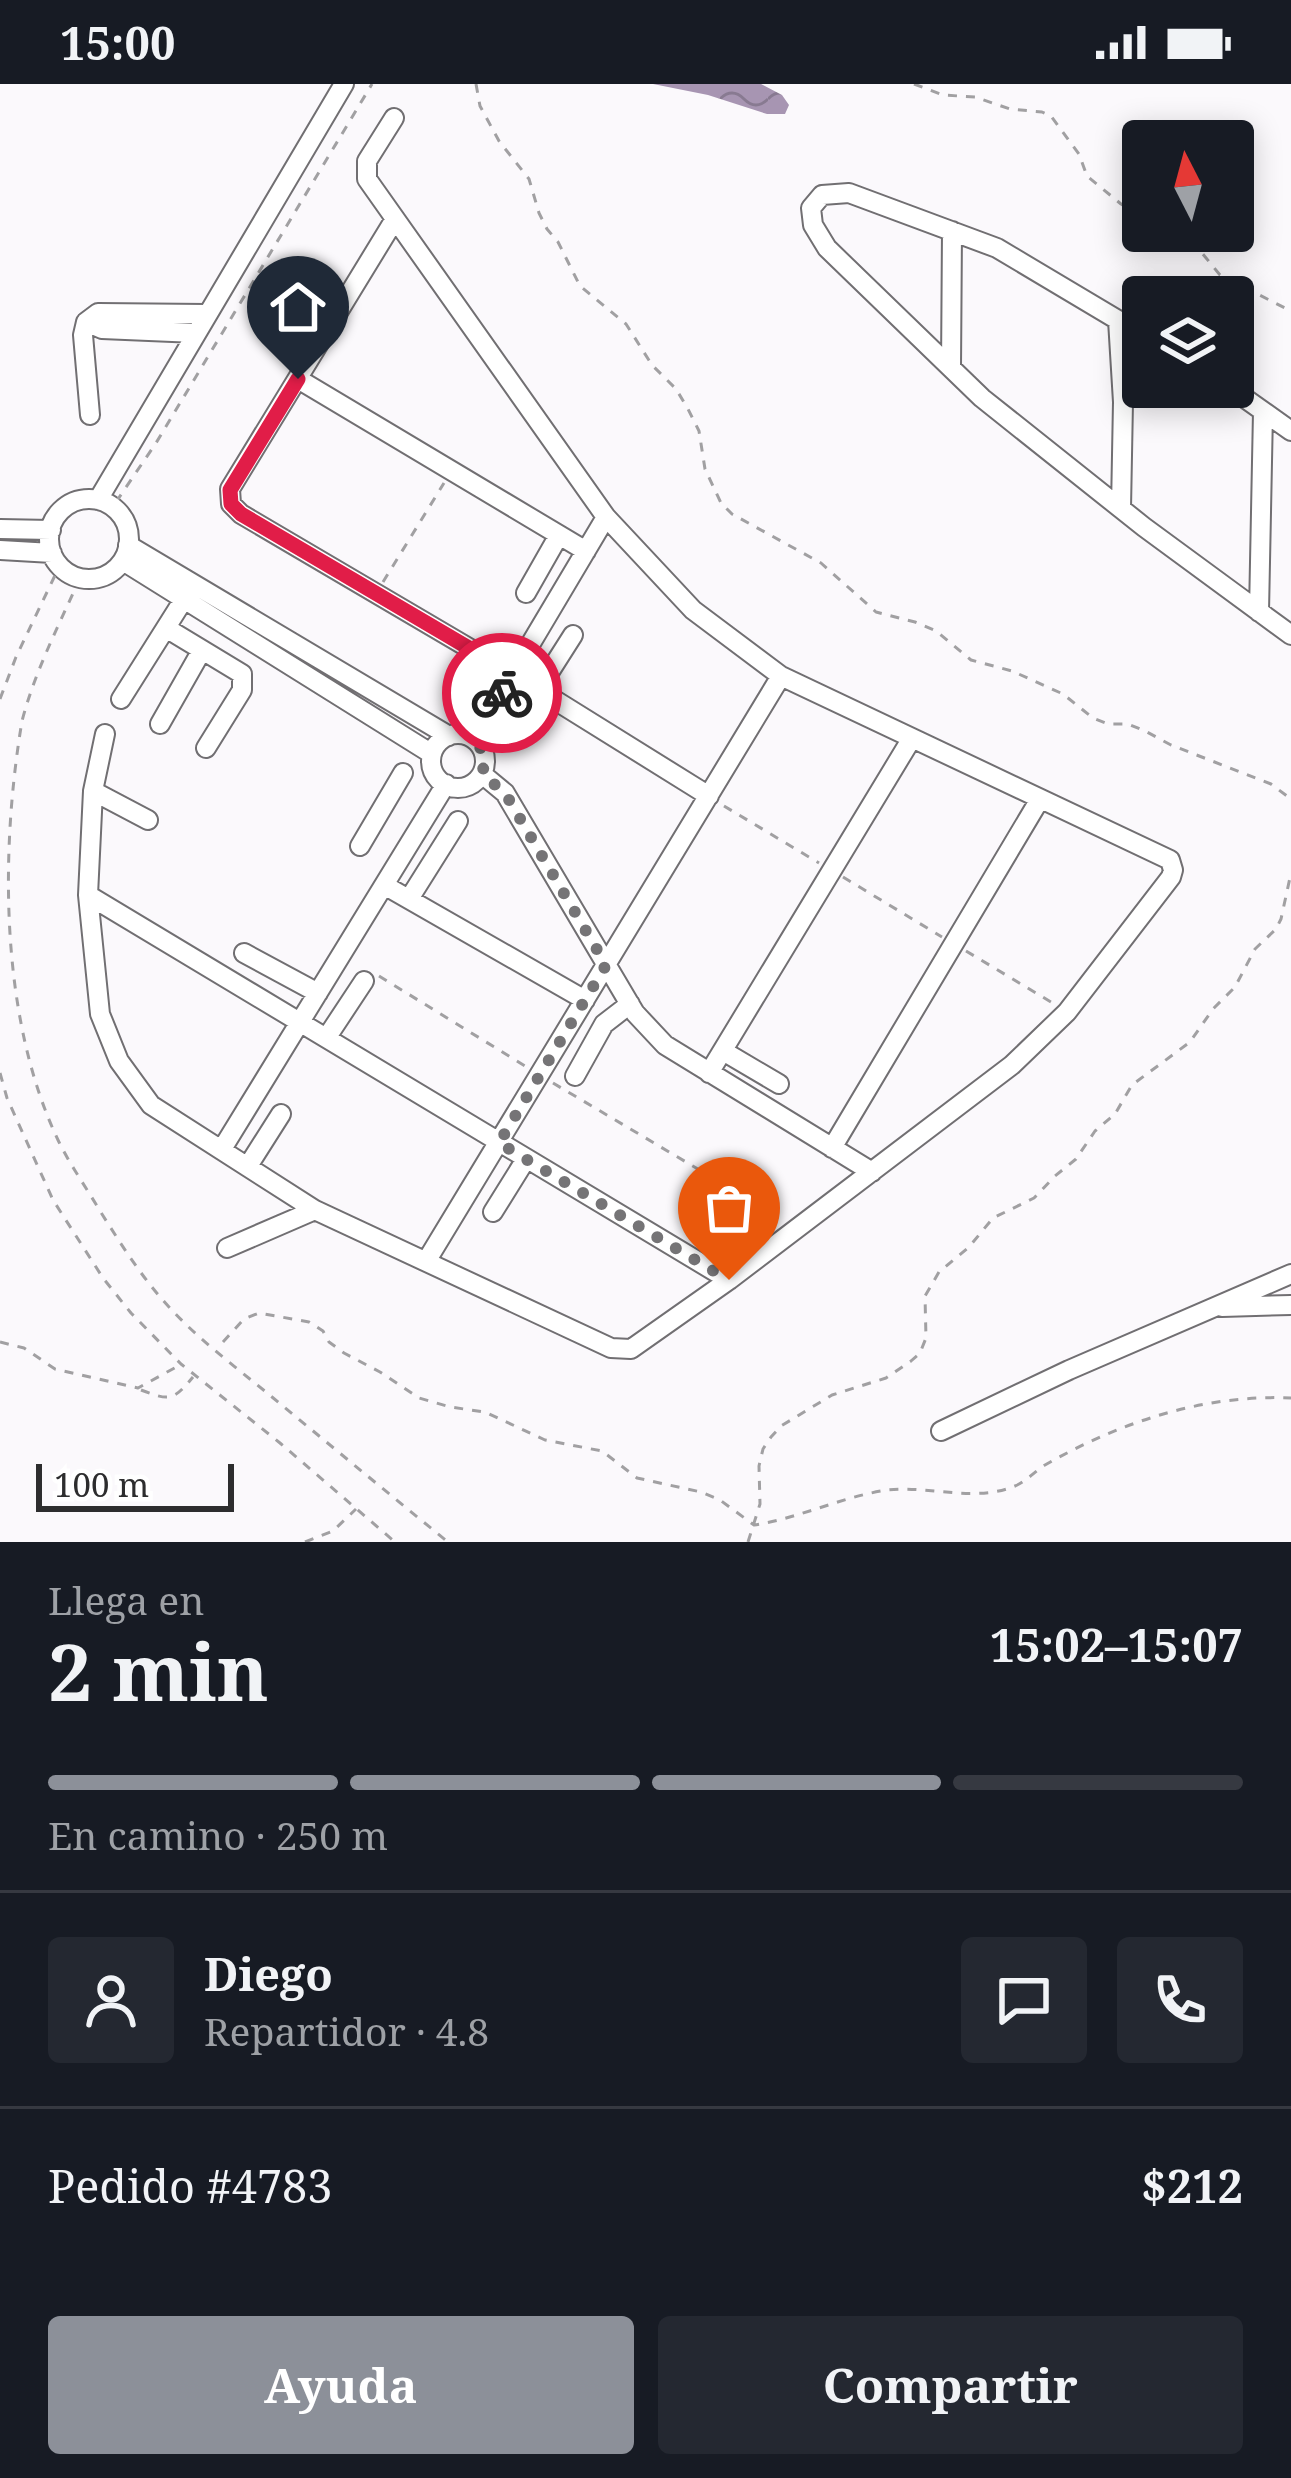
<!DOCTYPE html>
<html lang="es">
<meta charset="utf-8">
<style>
body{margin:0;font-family:"Noto Serif",serif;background:#242831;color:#f1f3f6;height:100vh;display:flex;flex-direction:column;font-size:45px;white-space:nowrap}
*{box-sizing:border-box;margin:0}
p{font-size:39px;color:#9ea1a6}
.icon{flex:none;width:66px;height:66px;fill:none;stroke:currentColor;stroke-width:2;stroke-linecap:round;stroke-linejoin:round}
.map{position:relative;height:1458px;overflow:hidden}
.drawer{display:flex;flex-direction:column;background:#171b24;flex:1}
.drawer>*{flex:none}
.needle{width:78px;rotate:354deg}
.controls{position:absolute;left:1122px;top:36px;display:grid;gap:24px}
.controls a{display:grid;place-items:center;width:132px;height:132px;border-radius:12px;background:#171b24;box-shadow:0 6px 30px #0003;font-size:60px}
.scale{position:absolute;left:36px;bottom:30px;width:198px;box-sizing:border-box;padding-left:12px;border:6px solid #2d2d2e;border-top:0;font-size:33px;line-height:42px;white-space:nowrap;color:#2d2d2e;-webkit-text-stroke:9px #fff;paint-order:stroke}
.pin{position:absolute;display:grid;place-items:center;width:102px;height:102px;color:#fff;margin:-123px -51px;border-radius:50% 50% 50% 0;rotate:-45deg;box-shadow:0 0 12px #0007}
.pin .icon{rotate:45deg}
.courier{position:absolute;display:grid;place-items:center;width:120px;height:120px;margin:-60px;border:9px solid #e11d48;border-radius:50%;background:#fff;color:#222;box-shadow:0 3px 15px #0007}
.summary em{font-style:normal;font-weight:700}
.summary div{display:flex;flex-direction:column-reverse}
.summary{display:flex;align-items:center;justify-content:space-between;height:204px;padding:0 48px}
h1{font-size:78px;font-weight:700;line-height:90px}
.bar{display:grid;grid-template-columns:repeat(4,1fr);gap:18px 12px;align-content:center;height:144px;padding:0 48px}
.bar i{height:15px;border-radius:9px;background:#363941}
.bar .active{background:#8c9099}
.bar p{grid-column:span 4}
.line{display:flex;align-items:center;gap:30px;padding:0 48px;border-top:3px solid #363941}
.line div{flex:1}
.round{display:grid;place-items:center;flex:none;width:126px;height:126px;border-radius:12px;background:#242831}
.action{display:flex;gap:24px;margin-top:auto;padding:24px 48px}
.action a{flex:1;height:138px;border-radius:12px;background:#8c9099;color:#fff;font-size:48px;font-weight:700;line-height:138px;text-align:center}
.action a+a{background:#242831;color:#f1f3f6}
.status{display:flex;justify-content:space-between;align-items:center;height:84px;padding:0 60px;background:#171b24;direction:ltr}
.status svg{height:33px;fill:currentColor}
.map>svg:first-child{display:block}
.water{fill:url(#water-waves)}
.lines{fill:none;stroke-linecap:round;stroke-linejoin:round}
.minor-casing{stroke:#716f72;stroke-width:22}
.path{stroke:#a1a0a2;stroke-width:3;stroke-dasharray:9 9;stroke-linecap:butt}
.minor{stroke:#fff;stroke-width:18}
.done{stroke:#757476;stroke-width:12;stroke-dasharray:0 21.6}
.route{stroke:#e11d48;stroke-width:15}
</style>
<div class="status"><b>15:00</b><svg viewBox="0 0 49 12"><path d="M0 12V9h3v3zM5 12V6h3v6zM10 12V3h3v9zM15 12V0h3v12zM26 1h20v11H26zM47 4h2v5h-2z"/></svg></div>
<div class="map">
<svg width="1291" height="1458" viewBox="0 0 1291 1458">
<defs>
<pattern id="water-waves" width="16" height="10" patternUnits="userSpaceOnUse" patternTransform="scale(3)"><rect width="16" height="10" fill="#a795b2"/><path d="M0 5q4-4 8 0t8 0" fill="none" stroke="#887a91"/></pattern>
</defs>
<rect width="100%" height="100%" fill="#fbf9fc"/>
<path class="water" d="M 653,0 L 761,0 L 782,11 L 789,21 L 785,30 L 767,30 L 708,11 Z"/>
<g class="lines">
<g class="minor-casing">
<path id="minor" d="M 395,135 L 230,405 L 231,420 L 241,430 L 513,590 L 709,712
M 1118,236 L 1123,318 L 1121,424
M 86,238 L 102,245 L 196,249
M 1143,251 L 997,164 L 849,109 L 822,111 L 811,124 L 813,141 L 827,164 L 982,314 L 1144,443 L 1291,551
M 951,284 L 952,147
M 298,295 L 586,467
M 1229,303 L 1291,347
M 90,331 L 83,251 L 86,238 L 98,229 L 206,230
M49 455a40 40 0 1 1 80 0a40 40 0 1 1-80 0Z
M 98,416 L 344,0
M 0,445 L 51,446
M 128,461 L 449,652
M 0,466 L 52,469
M 123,477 L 432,670
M 526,509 L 559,451
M 1259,528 L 1263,328
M 166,544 L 242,590 L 242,606 L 206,664
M 538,606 L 573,551
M 121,615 L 184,515
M 160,640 L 202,566
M 105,650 L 93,707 L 88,811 L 100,930 L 119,977 L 151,1021 L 315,1126 L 611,1264 L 631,1265 L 729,1196 L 1012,981 L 1067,928 L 1171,793 L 1173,786 L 1170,776 L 781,592 L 693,526 L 606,433 L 367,95 L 367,77 L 394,34
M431 677a27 27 0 1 1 54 0a27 27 0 1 1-54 0Z
M 474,655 L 606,433
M 482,690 L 505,709 L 635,929 L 665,961 L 872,1088
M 93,707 L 148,736
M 360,762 L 403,689
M 384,801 L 585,916
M 88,811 L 729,1196
M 409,815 L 458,737
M 244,869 L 318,909
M 327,953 L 364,897
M 723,967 L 779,1000
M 709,989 L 912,654
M 575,992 L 604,940 L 630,920
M 832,1064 L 1040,715
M 222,1065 L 446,700
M 248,1082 L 281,1030
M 493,1128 L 526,1075
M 227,1164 L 315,1126
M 427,1176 L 781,592
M 1222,1223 L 1291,1221
M 941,1347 L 1069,1286 L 1291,1190"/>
</g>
<path class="path" d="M 476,0 L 480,22 L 499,57 L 529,95 L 539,129 L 547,145 L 558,158 L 580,202 L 626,240 L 652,281 L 676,305 L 688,325 L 699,347 L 705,385 L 721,419 L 732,430 L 821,479 L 876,528 L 915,538 L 936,547 L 971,576 L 1012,587 L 1063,610 L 1093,634 L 1108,640 L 1128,640 L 1145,647 L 1171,661 L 1271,700 L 1291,715
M 914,0 L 943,11 L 975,13 L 1010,25 L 1042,28 L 1051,32 L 1079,70 L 1087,92 L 1121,120 L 1143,133
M 1176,147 L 1193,158 L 1220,191 L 1291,227
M 116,418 L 156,359 L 372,0
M 80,494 C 59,541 35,587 22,637 C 0,768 0,934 58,1056 C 70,1081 86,1103 100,1127 C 121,1160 142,1194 169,1223 C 199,1256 237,1284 272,1313 C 330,1361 389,1410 448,1458
M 383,498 L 444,399
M 0,615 L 16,573 L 59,483
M 724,722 L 819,779
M 843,793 L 942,853
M 966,867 L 1056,921
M 379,892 L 525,982
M 0,989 L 7,1014 L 53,1116 L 103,1194 L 131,1229 L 181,1280 L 280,1359 L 395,1458
M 553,999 L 782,1135
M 0,1258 L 24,1264 L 55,1285 L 138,1304 L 180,1281
M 223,1258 L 244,1235 L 259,1229 L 309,1238 L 323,1247 L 329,1258 L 344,1269 L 380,1288 L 419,1314 L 450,1323 L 485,1328 L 545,1356 L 602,1367 L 637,1394 L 701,1408 L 720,1416 L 754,1441 C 800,1434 841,1413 887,1406 C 929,1401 974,1419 1015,1402 C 1027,1397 1035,1387 1045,1381 C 1120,1338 1205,1310 1291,1314
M 141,1306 C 170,1317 173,1317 193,1293
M 305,1458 L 333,1447 L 356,1425
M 748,1458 L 760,1420 L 759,1382 L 763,1365 L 771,1353 L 781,1342 L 832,1311 L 886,1294 L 911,1277 L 920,1269 L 926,1254 L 925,1212 L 939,1188 L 969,1163 L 993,1134 L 1034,1114 L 1055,1092 L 1076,1075 L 1095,1047 L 1115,1030 L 1132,1001 L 1190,958 L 1213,925 L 1235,903 L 1255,865 L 1276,845 L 1281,835 L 1291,789"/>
<use href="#minor" class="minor"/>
</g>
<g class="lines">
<path class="done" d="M 502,609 L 474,655 C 484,667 486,675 482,690 L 505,709 L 606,881 L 499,1059 L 729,1196"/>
<path class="route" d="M 298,295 L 230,406 L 231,420 L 241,430 L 513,590 L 502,609"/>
</g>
</svg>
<div class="controls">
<a><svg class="needle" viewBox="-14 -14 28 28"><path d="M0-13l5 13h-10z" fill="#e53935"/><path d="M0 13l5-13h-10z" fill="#9ea1a6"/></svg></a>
<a><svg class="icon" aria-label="layers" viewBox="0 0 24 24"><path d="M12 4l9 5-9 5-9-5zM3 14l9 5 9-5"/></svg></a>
</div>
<div class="scale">100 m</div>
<div class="pin" style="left:729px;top:1196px;background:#ea580c"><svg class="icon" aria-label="bag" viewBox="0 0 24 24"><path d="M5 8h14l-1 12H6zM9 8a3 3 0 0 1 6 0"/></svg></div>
<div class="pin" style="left:298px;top:295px;background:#1f2937"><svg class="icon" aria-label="home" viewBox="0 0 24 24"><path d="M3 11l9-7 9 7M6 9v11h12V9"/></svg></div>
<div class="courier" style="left:502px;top:609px"><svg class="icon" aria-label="bike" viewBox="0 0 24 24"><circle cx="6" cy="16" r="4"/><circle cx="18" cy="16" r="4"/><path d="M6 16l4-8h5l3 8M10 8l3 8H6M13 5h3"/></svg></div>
</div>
<section class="drawer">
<div class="summary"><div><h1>2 min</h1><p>Llega en</p></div><em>15:02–15:07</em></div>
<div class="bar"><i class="active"></i><i class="active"></i><i class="active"></i><i></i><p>En camino · 250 m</p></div>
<div class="line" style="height:216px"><a class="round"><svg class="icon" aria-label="person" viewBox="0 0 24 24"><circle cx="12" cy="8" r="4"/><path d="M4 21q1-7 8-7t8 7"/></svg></a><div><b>Diego</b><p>Repartidor · 4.8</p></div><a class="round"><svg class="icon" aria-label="chat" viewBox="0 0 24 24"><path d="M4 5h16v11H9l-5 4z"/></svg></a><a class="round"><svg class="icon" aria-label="phone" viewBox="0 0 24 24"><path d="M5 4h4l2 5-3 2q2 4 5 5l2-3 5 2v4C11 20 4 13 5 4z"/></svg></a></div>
<div class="line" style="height:156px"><div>Pedido #4783</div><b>$212</b></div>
<div class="action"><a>Ayuda</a><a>Compartir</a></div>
</section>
